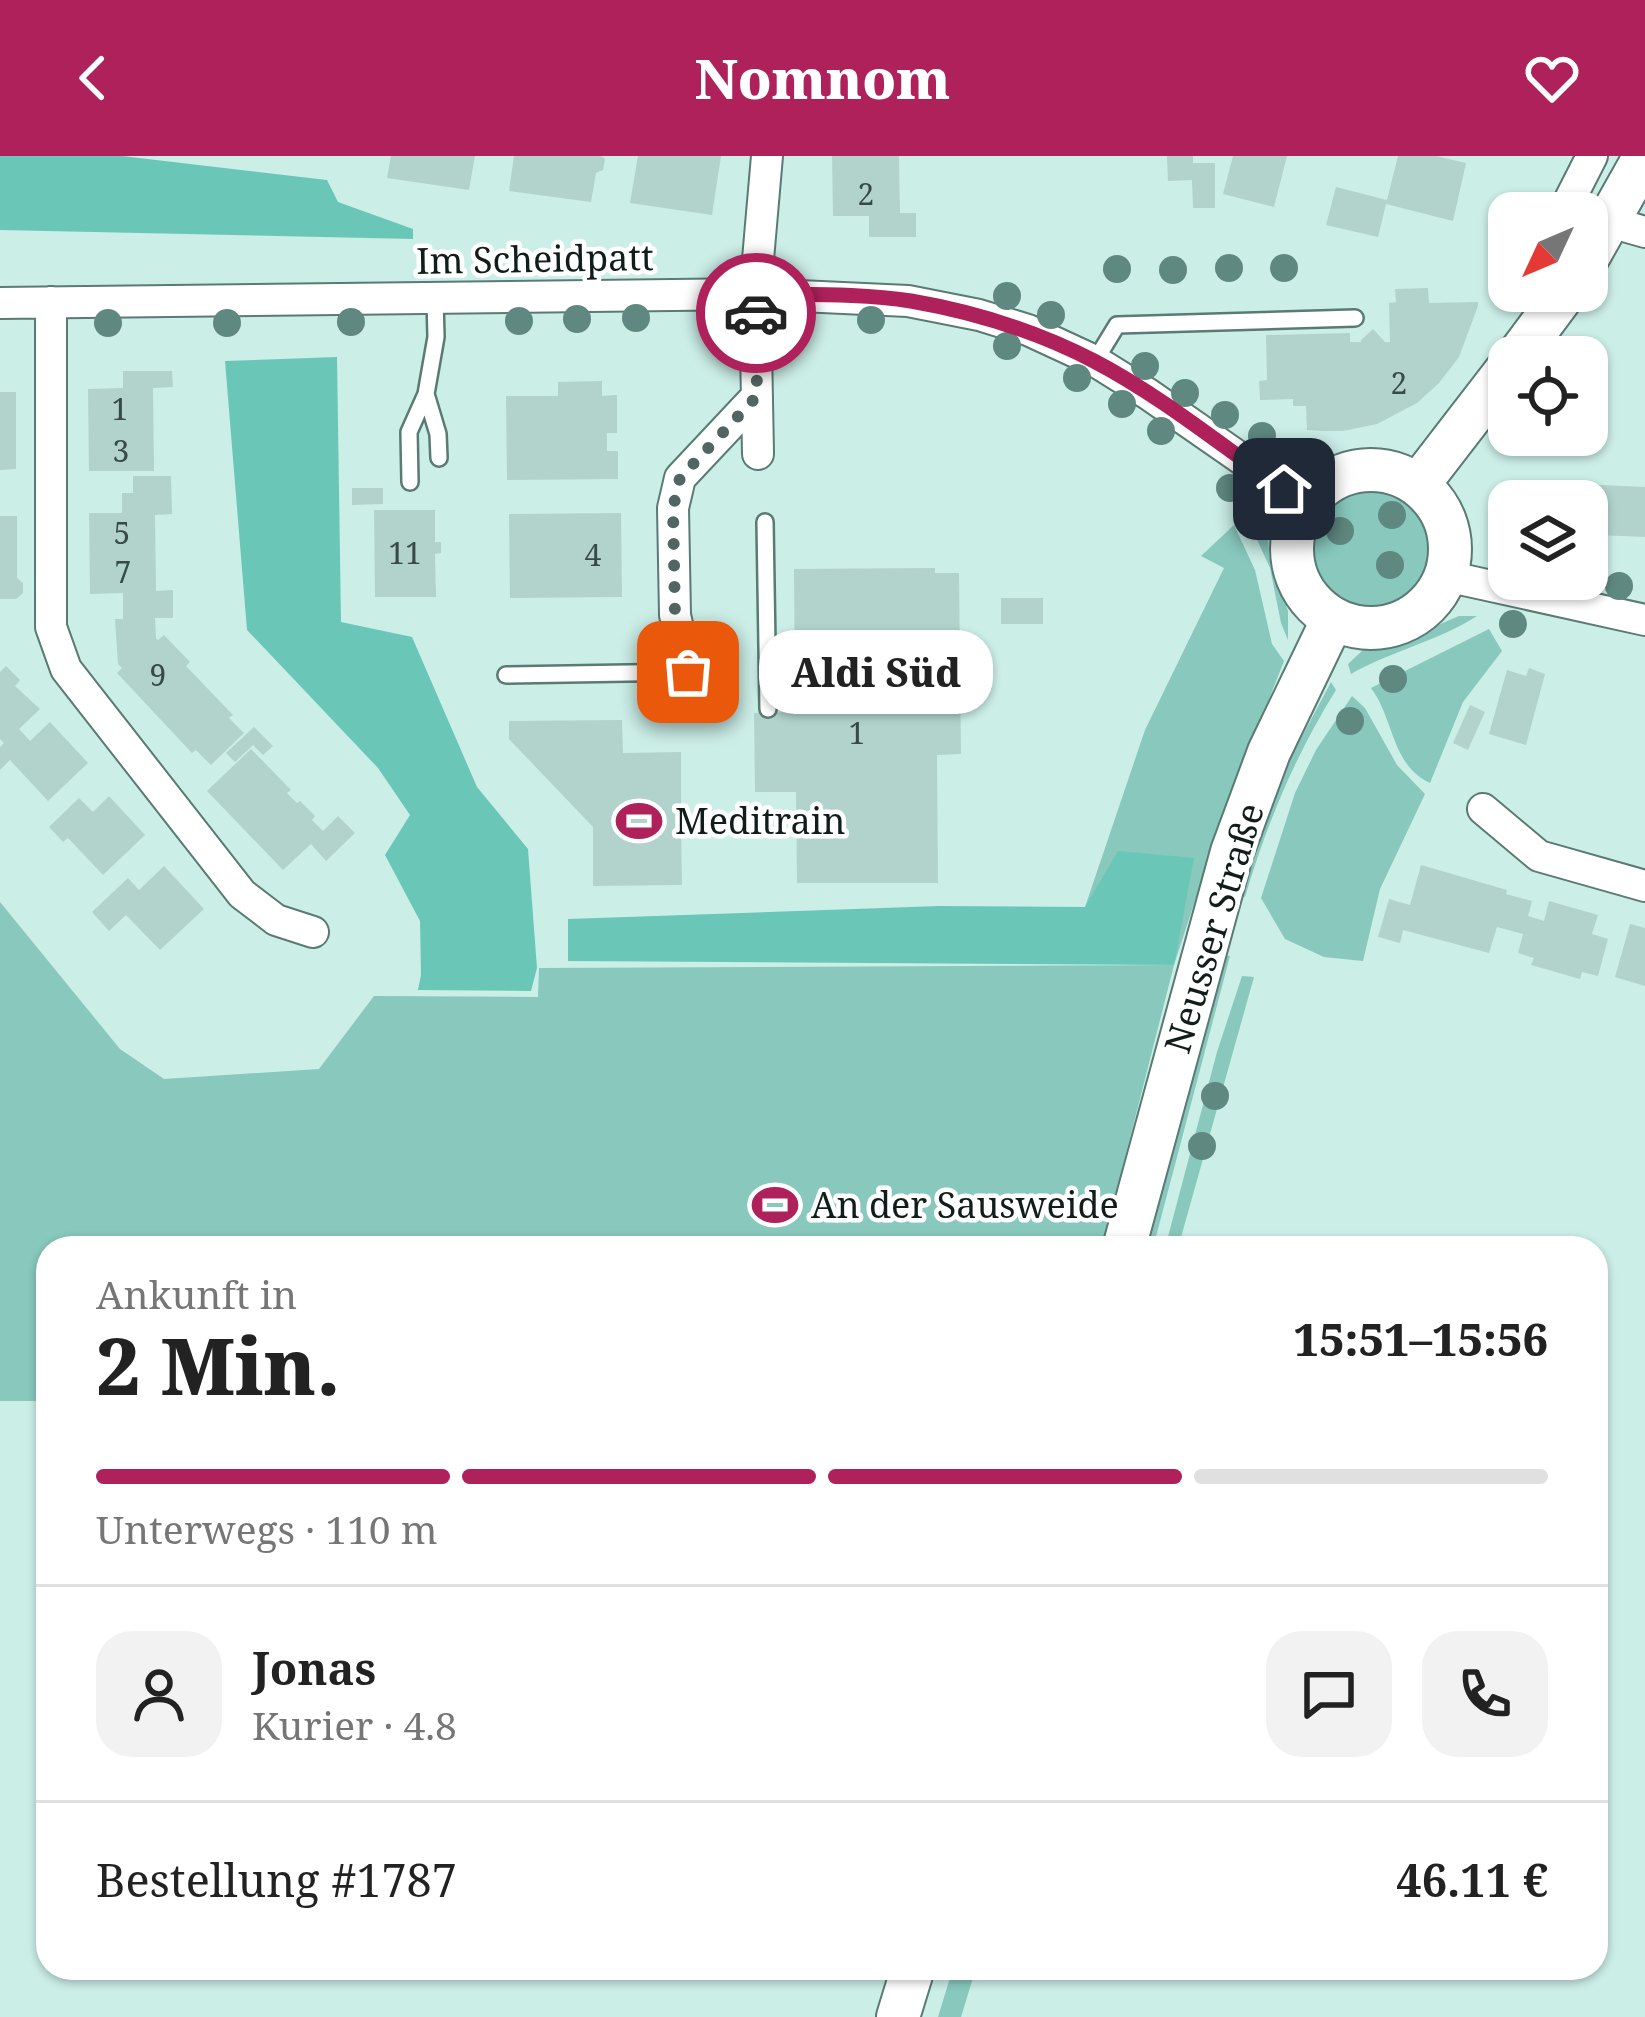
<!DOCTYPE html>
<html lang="de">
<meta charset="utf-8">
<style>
body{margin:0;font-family:"Noto Serif",serif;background:#f2f2f2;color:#222;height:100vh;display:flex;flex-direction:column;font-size:45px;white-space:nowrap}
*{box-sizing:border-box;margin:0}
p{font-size:39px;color:#767676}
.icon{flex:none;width:66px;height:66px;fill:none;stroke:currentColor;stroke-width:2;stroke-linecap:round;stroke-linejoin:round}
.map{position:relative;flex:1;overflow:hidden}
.drawer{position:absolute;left:36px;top:1080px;width:1572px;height:744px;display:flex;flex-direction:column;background:#fff;border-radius:36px;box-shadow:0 3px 9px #0004}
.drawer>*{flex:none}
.needle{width:78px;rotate:226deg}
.controls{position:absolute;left:1488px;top:36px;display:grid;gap:24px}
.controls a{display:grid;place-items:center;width:120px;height:120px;border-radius:24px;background:#fff;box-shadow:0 3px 9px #0004;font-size:60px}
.pin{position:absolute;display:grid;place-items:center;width:102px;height:102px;color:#fff;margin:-51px;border-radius:24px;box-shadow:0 6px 18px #0006}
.courier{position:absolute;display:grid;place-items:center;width:120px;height:120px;margin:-60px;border:9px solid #ae215b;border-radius:50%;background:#fff;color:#222;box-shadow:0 3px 15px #0007}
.bubble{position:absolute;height:84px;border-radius:36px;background:#fff;box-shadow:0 3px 9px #0004;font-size:39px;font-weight:800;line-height:84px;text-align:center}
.overview em{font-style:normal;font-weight:800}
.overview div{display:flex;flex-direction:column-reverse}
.overview{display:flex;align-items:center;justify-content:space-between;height:204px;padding:0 60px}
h1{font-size:78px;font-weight:800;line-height:90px}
.bar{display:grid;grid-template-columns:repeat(4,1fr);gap:18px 12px;align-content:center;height:144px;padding:0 60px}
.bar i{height:15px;border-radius:9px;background:#e0e0e0}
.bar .active{background:#ae215b}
.bar p{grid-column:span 4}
.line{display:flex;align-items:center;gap:30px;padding:0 60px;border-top:3px solid #e0e0e0}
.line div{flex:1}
.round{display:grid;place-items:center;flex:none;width:126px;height:126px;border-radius:36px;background:#f2f2f2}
header{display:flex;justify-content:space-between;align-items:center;height:156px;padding:0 60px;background:#ae215b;color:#fff;font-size:54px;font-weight:800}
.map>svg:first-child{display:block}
.green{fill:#88c8bd}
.forest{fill:#6ac7b8}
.building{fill:#b1d3cc}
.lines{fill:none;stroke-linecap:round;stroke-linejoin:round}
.service-casing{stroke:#5a7a74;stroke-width:20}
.minor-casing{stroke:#5a7a74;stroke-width:34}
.secondary-casing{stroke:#5a7a74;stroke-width:46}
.service{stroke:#fff;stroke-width:15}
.minor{stroke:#fff;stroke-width:30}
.secondary{stroke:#fff;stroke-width:42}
.tree{fill:#5f8881}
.done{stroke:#516662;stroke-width:12;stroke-dasharray:0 21.6}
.route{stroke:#ae215b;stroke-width:15}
.labels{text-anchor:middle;stroke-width:9;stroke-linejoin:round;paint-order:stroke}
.number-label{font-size:30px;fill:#384a46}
.street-label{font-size:36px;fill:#101d1a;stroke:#fff}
.poi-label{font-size:36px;fill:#101d1a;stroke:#fff;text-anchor:start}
</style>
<header><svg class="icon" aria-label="back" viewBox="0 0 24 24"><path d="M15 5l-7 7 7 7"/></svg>Nomnom<svg class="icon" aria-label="heart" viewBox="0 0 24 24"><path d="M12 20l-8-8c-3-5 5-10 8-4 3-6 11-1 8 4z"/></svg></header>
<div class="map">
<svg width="1645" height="1861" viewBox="0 0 1645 1861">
<rect width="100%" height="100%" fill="#cbeee7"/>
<path class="green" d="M1312 391a59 59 0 1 1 118 0a59 59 0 1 1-118 0Z
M 1254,347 L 1267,374 L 1270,403 L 1288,455 L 1288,484 L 1281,467 L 1270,412 L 1248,364 Z
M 1234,369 L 1255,414 L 1272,488 L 1284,505 L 1219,671 L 1174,809 L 1102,1092 L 48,1092 L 48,1245 L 0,1245 L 0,746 L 120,893 L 164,923 L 319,913 L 374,840 L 538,841 L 539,812 L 1174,809 L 1085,751 L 1145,574 L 1224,412 L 1201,400 Z
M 1459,460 L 1477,460 C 1438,485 1391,495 1351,518 L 1348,508 L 1363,494 L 1403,484 Z
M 1489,473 L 1502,495 L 1463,546 L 1430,627 C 1391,609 1394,562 1371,532 Z
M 1331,526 L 1336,534 C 1295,600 1267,667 1245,741 L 1240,740 L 1253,692 L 1280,622 Z
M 1352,540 L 1365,552 L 1397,609 L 1425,638 L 1380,733 L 1363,805 L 1324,801 L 1285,783 L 1261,742 L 1295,637 L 1316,594 Z
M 1223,799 L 1230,800 L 1153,1092 L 1144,1092 Z
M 1242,820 L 1254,821 L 1178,1092 L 1165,1092 L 1217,896 Z
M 953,1812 L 976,1812 L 961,1861 L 938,1861 Z"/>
<path class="forest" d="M 0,0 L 122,0 L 327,24 L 338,46 L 413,73 L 413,83 L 0,74 Z
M 337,201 L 341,466 L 412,481 L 477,631 L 528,693 L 537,812 L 531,835 L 418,834 L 421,819 L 420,765 L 385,699 L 410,659 L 378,612 L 247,474 L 225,205 Z
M 1118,695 L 1194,702 L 1174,809 L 568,805 L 568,763 L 939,750 L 1085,751 Z"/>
<path class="building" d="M 391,0 L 475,0 L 469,34 L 387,22 Z
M 514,0 L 601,0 L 605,3 L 603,14 L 596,17 L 591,46 L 509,35 Z
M 638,0 L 721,0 L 712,59 L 630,47 Z
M 832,0 L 899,0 L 900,57 L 916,57 L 916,81 L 869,81 L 869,60 L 833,60 Z
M 1167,0 L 1193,0 L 1193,7 L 1215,7 L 1215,52 L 1193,52 L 1192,24 L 1168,25 Z
M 1233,0 L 1287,0 L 1274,51 L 1223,38 Z
M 1398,0 L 1436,0 L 1466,7 L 1453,65 L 1386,48 L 1378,81 L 1326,69 L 1336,31 L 1387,44 Z
M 1428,132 L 1429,147 L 1478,146 L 1478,150 L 1459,201 L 1439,227 L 1417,247 L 1377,268 L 1343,275 L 1325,275 L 1307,274 L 1306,250 L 1293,250 L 1293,243 L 1260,244 L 1259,225 L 1267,224 L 1266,179 L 1350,177 L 1350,186 L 1362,186 L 1360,185 L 1373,173 L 1385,186 L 1390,186 L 1389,147 L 1396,146 L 1395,133 Z
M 123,215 L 172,215 L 173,231 L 153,232 L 154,315 L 89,315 L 88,233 L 123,232 Z
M 602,225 L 602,240 L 617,239 L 617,277 L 607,277 L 607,295 L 618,295 L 618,323 L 507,324 L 506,240 L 558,240 L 558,226 Z
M 0,236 L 16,236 L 16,313 L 0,314 Z
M 133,320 L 171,320 L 172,358 L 155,359 L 156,435 L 173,434 L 173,462 L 155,462 L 156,482 L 158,484 L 164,479 L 190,506 L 186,510 L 233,559 L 229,562 L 244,577 L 211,609 L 196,594 L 192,597 L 117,517 L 122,512 L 118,508 L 115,463 L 123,463 L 123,437 L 90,438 L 89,357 L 122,357 L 122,337 L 133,337 Z
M 1578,328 L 1645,331 L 1645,381 L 1597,379 L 1597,376 L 1587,375 L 1587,345 L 1578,345 Z
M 352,332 L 383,332 L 383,348 L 352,349 Z
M 374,354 L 435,354 L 435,386 L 441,386 L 441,397 L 435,398 L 436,441 L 375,441 Z
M 621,357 L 622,441 L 510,442 L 509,358 Z
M 0,360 L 17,360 L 17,422 L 23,427 L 23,437 L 16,443 L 0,443 Z
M 935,412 L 935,417 L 959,417 L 961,598 L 937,599 L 938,727 L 797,727 L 796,636 L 755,636 L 754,557 L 795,556 L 794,413 Z
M 1001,442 L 1043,442 L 1043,468 L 1001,468 Z
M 6,510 L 20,524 L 15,530 L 40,553 L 19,573 L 30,585 L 50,566 L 88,607 L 48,645 L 10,604 L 0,614 L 0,591 L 4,587 L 0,583 L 0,516 Z
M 1529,512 L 1545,518 L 1526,589 L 1489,578 L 1507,514 L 1526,520 Z
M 1470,549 L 1485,556 L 1468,594 L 1453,587 Z
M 622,564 L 623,597 L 681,596 L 681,651 L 685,652 L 685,669 L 681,669 L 682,729 L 593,730 L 593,671 L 509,583 L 509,565 Z
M 254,571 L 273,590 L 263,599 L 253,589 L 235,606 L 226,597 Z
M 251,593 L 291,634 L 287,637 L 297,647 L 300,645 L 315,660 L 312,664 L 323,675 L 338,660 L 355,677 L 326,705 L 311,688 L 283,714 L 207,635 Z
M 109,640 L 145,679 L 103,719 L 68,682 L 63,686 L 49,671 L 79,642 L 93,656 Z
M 1421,709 L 1507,734 L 1506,738 L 1532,745 L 1528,760 L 1544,765 L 1549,745 L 1598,759 L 1592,778 L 1608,783 L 1598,820 L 1582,816 L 1580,823 L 1531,809 L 1534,802 L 1518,797 L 1523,778 L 1497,771 L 1489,797 L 1403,774 L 1400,787 L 1378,781 L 1389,743 L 1410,749 Z
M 164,710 L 204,753 L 160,794 L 126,759 L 109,775 L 92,756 L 128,722 L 139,734 Z
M 1630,768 L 1645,772 L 1645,830 L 1615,821 Z"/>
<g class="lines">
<g class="service-casing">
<path id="service" d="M 1095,205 L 1117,169 L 1355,162
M 426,238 L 438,278 L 439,302
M 410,326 L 409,276 L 426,238 L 436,181 L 435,143
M 765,366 L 768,553
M 506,519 L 688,516"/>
</g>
<g class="minor-casing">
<path id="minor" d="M 1563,57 L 1592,0
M 1610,66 L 1645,76
M 51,146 L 51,471 L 66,513 L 242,738 L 276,764 L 313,776
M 0,147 L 755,138 L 908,145 L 979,159 L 1028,174 L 1095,205 L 1148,238 L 1305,347
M 758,298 L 755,138 L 767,0
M 1446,420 L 1645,464
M 688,516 L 675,459 L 673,352 L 680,322 L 757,240
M 1483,653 L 1539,700 L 1645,730"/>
</g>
<g class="secondary-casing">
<path id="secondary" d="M 1587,103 L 1645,0
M 1517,201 L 1566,135
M1292 393a79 79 0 1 1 158 0a79 79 0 1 1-158 0Z
M 1418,329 L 1509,211
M 1124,1092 L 1232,696 L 1269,596 L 1333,463
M 898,1861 L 913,1812"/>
</g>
<use href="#service" class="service"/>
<use href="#minor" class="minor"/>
<use href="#secondary" class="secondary"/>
</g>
<g class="tree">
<circle cx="1229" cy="112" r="14"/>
<circle cx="1284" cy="112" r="14"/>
<circle cx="1117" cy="113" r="14"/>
<circle cx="1173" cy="114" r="14"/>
<circle cx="1007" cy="140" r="14"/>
<circle cx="1051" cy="159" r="14"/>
<circle cx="636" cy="162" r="14"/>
<circle cx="577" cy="163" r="14"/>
<circle cx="871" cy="164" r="14"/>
<circle cx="519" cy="165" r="14"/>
<circle cx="351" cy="166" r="14"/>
<circle cx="108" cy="167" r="14"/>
<circle cx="227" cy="167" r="14"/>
<circle cx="1007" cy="190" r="14"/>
<circle cx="1145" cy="210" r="14"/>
<circle cx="1077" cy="222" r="14"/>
<circle cx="1185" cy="237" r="14"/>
<circle cx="1122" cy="248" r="14"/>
<circle cx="1225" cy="259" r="14"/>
<circle cx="1161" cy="275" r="14"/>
<circle cx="1262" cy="280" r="14"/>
<circle cx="1230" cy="332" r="14"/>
<circle cx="1392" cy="359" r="14"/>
<circle cx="1340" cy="375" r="14"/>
<circle cx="1390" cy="409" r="14"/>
<circle cx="1619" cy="430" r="14"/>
<circle cx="1513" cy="468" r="14"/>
<circle cx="1393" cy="523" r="14"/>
<circle cx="1350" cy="565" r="14"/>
<circle cx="1215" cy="940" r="14"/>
<circle cx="1202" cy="990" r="14"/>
</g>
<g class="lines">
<path class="done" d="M 688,516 L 675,459 L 673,352 L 680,322 L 757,240 L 756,157"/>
<path class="route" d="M 756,157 L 755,138 C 807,139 860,137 911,145 C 975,156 1036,175 1094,205 C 1161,240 1222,290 1284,333"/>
</g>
<defs>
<g id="stadium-bare" transform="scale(3.6)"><path d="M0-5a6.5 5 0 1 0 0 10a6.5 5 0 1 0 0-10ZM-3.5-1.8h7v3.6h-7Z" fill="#ae215b" stroke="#fff" stroke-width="2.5" paint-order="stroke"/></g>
</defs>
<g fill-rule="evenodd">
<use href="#stadium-bare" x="639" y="665"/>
<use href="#stadium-bare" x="775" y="1049"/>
</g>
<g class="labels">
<g class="number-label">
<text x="866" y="49">2</text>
<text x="1399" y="238">2</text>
<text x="120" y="264">1</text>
<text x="121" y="306">3</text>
<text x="122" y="388">5</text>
<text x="405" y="408">11</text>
<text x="593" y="410">4</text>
<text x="123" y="427">7</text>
<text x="158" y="530">9</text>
<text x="857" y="588">1</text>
</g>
<g class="street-label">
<text transform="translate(535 103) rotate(-1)" y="13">Im Scheidpatt</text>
<text transform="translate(1214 772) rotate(-73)" y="13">Neusser Straße</text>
</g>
<g class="poi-label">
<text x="675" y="678">Meditrain</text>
<text x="811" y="1062">An der Sausweide</text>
</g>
</g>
</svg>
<div class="controls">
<a><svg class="needle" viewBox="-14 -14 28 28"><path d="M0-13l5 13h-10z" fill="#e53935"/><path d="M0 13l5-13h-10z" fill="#767676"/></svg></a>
<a><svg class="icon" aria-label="locate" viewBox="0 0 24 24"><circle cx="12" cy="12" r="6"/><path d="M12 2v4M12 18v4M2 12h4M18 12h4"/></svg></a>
<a><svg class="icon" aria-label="layers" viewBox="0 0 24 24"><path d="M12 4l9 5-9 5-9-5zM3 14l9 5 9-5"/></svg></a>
</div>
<div class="pin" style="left:688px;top:516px;background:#ea580c"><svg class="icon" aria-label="bag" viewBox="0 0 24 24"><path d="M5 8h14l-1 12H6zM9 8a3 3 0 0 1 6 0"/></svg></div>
<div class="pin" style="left:1284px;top:333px;background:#1f2937"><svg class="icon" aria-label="home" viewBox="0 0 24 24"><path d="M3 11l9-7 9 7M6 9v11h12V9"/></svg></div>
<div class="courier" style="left:756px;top:157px"><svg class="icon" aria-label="car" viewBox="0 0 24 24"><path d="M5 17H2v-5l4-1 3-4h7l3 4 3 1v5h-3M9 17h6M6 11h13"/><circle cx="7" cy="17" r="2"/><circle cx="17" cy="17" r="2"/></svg></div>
<div class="bubble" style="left:759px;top:474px;width:234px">Aldi Süd</div>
<section class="drawer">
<div class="overview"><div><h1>2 Min.</h1><p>Ankunft in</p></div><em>15:51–15:56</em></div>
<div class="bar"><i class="active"></i><i class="active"></i><i class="active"></i><i></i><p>Unterwegs · 110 m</p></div>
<div class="line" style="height:216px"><a class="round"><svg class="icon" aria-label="person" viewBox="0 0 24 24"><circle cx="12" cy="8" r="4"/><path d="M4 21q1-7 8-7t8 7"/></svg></a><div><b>Jonas</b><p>Kurier · 4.8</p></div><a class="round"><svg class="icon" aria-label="chat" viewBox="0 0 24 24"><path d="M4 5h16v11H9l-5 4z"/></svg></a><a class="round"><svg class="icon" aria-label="phone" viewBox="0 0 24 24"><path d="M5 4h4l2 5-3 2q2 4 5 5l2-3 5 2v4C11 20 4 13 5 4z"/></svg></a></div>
<div class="line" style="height:156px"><div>Bestellung #1787</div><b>46.11 €</b></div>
</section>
</div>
